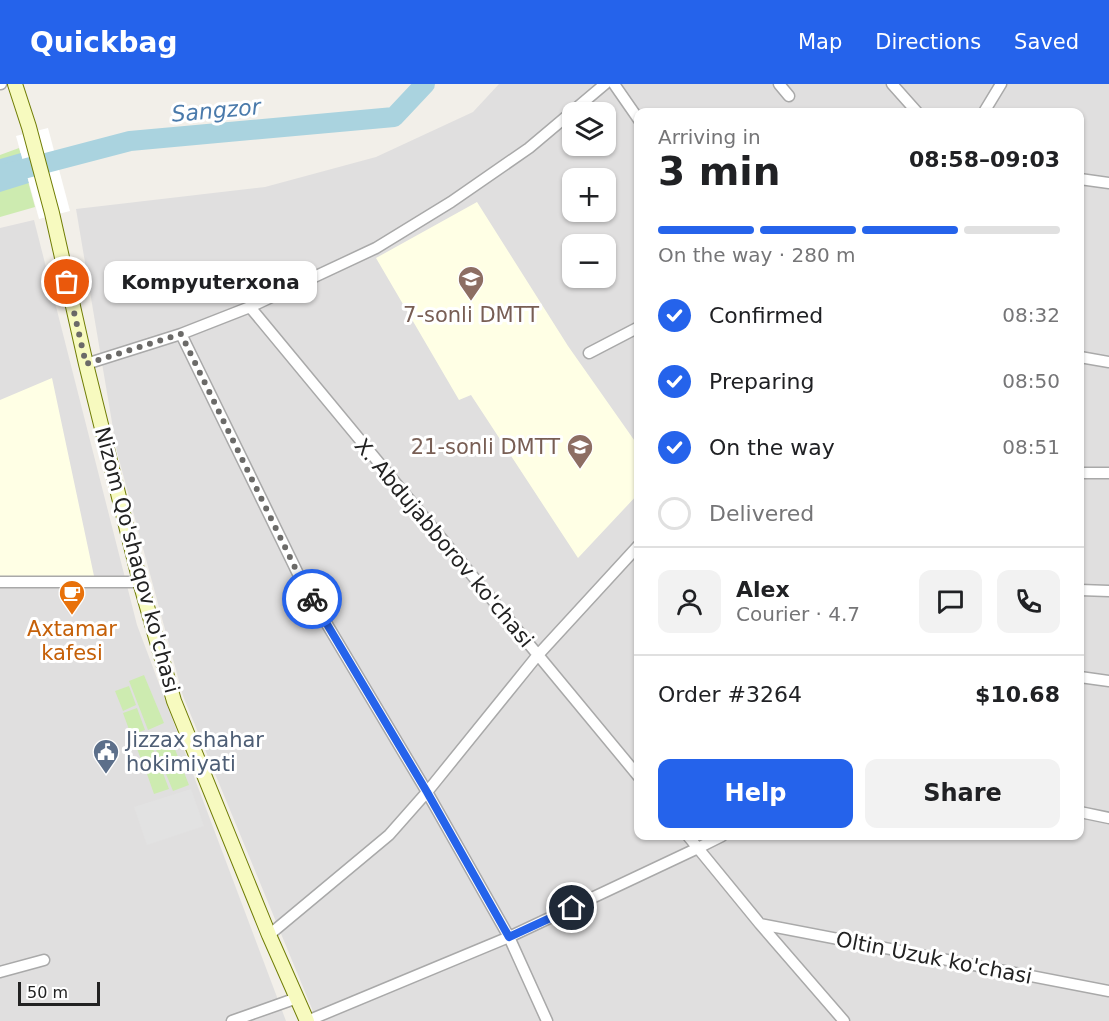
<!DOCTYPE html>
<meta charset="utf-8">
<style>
body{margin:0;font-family:"DejaVu Sans",sans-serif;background:#f2f2f2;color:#202124;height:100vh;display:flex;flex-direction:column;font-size:22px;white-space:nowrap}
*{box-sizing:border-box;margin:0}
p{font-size:20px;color:#757577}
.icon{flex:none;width:33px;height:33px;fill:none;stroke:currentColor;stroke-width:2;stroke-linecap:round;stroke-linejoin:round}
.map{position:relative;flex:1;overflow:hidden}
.panel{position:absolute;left:634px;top:24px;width:450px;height:732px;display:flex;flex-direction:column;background:#fff;border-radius:12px;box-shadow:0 2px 4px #0004}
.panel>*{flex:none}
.tools{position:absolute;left:562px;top:18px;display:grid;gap:12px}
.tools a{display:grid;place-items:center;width:54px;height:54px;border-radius:12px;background:#fff;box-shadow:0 2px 4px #0004;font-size:30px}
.scale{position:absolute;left:18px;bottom:15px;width:82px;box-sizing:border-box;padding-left:6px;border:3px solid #222;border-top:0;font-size:16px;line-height:21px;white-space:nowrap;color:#222;-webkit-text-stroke:4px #fff;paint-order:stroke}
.pin{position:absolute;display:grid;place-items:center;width:51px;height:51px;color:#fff;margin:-26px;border:3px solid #fff;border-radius:50%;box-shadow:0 2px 6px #0007}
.courier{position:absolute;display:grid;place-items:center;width:60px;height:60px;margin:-30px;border:4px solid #2563eb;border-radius:50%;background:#fff;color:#222;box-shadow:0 2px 8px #0007}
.bubble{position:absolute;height:42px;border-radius:12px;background:#fff;box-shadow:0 2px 4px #0004;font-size:20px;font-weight:700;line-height:42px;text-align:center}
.headline em{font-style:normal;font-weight:700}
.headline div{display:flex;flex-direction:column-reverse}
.headline{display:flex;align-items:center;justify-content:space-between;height:102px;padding:0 24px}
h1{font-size:39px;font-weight:700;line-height:45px}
.bar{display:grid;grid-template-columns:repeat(4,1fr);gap:9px 6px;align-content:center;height:72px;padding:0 24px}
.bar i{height:8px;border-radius:4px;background:#e0e0e0}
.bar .current{background:#2563eb}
.bar p{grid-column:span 4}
.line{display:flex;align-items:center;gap:15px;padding:0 24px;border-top:2px solid #e0e0e0}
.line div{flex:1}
.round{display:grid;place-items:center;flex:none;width:63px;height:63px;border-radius:12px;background:#f2f2f2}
ol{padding:0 24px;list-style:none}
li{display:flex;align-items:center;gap:18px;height:66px}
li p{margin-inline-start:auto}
li .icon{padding:6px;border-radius:50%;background:#2563eb;color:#fff;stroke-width:4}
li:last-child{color:#757577}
li i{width:33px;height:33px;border:3px solid #e0e0e0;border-radius:50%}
.primary-button{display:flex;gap:12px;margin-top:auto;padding:12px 24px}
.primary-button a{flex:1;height:69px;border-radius:12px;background:#2563eb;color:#fff;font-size:24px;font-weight:700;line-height:69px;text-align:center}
.primary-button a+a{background:#f2f2f2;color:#202124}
header{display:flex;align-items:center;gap:36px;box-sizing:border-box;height:84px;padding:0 30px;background:#2563eb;color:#fff}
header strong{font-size:28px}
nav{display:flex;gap:33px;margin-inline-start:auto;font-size:21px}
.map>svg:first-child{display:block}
.residential{fill:#e0dfdf;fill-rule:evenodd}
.education{fill:#ffffe5}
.grass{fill:#cdebb0}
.parking{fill:#e2e2e2}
.water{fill:#aad3df}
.pier{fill:#fff}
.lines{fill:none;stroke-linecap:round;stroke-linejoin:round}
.river{stroke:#aad3df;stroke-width:20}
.minor-casing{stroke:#a9a9a9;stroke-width:13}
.secondary-casing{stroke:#707d05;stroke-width:16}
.minor{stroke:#fff;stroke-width:10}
.secondary{stroke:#f7fabf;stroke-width:14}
.done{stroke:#6b6a68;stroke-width:6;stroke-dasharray:0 10.8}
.route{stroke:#2563eb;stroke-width:8}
.labels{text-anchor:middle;stroke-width:6;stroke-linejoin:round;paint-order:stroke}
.education-label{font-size:21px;fill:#785e54;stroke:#fff}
.street-label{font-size:21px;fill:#222;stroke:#fff}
.food-label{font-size:21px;fill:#c56008;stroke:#fff}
.service-label{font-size:21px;fill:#4e5e75;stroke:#fff;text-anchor:start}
.water-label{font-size:22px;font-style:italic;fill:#4a7aab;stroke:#fff}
</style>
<header>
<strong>Quickbag</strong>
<nav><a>Map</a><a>Directions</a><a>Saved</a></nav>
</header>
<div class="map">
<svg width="1109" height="937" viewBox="0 0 1109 937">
<rect width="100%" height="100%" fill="#f2efe9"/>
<path class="residential" d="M 499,0 L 1109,0 L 1109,937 L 317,937 L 183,612 L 117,368 L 76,125 L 265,103 L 376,73 L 473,28 ZM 573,28 L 606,28 L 606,62 L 573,62 ZM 639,28 L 1080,28 L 1080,752 L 639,752 ZM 573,94 L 606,94 L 606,128 L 573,128 ZM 573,160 L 606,160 L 606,194 L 573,194 Z
M 34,136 L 137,541 L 286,937 L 0,937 L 0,144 Z"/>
<path class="education" d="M 477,118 L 568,262 L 639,363 L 639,409 L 578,474 L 471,311 L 459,316 L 376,174 Z
M 52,294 L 94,492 L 0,494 L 0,316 Z"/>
<path class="grass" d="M 19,64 L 35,123 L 0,133 L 0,71 Z
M 144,591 L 164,639 L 148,646 L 129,597 Z
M 129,602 L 136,621 L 123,627 L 115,607 Z
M 137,624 L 145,646 L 131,651 L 123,629 Z
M 169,650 L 189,701 L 173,707 L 152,656 Z
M 150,657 L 159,681 L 145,686 L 136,662 Z
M 161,684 L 169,705 L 154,710 L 147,690 Z"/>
<path class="parking" d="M 191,705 L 204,742 L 147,761 L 134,723 Z"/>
<path class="water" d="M 21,69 L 29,99 L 0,108 L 0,75 Z"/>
<path class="pier" d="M 48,44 L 70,127 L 39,135 L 16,52 Z"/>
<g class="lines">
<path class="river" d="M 0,91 L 130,57 L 394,33 L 425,0"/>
<g class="minor-casing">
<path id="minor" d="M 0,0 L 1,0
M 614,0 L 639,36
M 779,0 L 789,12
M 892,0 L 917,28
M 984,28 L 1001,0
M 1080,95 L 1109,99
M 250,223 L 639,693
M 181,250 L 303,500 L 427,708 L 509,853 L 547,937
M 589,269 L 639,243
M 1080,273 L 1109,278
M 86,280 L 181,250 L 250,223 L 376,164 L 451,118 L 529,64 L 605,0
M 1080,389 L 1109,389
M 0,498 L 140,498
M 1080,506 L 1109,507
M 1080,593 L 1109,597
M 1080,728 L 1109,734
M 688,752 L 760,840 L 844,937
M 760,840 L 1109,907
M 269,851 L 389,751 L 427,708 L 537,572 L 639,461
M 0,888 L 44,876
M 232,937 L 297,914
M 307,937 L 509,853 L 698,764 L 722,752"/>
</g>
<g class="secondary-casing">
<path id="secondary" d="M 15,0 L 29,43 L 52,129 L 86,280 L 140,498 L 174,617 L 269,851 L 307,937"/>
</g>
<use href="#minor" class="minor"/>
<use href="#secondary" class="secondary"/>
</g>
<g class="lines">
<path class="done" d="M 67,198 L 86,280 L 181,250 L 303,500 L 312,515"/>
<path class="route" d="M 312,515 L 427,708 L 509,853 L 572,824"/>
</g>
<defs>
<g id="school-pin" transform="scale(1.35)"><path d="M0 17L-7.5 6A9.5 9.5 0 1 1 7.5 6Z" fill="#8d6e63" stroke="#fff"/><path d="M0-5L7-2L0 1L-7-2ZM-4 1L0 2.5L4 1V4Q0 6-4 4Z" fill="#fff"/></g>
<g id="cafe-pin" transform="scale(1.35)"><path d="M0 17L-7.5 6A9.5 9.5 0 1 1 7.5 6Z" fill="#e8710a" stroke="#fff"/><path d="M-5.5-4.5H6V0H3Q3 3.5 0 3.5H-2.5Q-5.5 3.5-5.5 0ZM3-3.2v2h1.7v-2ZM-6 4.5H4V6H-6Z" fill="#fff"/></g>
<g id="civic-pin" transform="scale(1.35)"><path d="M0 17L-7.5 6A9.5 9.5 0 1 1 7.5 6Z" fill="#5c6f8a" stroke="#fff"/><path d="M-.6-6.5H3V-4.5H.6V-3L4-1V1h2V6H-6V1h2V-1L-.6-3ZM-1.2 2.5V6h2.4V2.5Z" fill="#fff"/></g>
</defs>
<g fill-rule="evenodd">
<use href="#school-pin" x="471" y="195"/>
<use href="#school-pin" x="580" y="363"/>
<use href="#cafe-pin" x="72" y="509"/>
<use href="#civic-pin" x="106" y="668"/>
</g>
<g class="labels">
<g class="education-label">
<text x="471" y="238">7-sonli DMTT</text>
<text x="560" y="370" text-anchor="end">21-sonli DMTT</text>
</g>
<g class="street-label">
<text transform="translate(444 459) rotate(50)" y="7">X. Abdujabborov ko'chasi</text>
<text transform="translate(137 476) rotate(75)" y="7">Nizom Qo'shaqov ko'chasi</text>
<text transform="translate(934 874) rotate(11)" y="7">Oltin Uzuk ko'chasi</text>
</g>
<g class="food-label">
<text x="72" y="552">Axtamar<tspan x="72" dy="24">kafesi</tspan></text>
</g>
<g class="service-label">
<text x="126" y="663">Jizzax shahar<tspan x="126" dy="24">hokimiyati</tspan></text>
</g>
<g class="water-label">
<text transform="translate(216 26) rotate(-5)" y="8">Sangzor</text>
</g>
</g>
</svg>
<div class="tools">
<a><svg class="icon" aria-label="layers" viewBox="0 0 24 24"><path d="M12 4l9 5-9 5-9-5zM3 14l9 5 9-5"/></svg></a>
<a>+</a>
<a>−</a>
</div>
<div class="scale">50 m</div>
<div class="pin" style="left:67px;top:198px;background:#ea580c"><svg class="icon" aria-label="bag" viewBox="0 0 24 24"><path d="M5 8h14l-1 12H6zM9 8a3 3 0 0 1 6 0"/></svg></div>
<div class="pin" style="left:572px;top:824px;background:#1f2937"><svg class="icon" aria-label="home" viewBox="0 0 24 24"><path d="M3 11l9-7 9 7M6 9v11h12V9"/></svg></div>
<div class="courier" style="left:312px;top:515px"><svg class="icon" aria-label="bike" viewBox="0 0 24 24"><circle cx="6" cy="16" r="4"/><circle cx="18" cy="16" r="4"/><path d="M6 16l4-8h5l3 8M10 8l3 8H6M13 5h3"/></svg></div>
<div class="bubble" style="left:104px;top:177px;width:213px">Kompyuterxona</div>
<section class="panel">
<div class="headline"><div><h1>3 min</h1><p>Arriving in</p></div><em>08:58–09:03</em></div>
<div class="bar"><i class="current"></i><i class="current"></i><i class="current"></i><i></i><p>On the way · 280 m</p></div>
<ol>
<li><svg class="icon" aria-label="check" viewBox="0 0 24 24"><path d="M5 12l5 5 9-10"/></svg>Confirmed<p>08:32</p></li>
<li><svg class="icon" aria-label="check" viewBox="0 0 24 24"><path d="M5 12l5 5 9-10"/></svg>Preparing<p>08:50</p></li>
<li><svg class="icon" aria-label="check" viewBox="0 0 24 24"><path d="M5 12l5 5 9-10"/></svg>On the way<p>08:51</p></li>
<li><i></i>Delivered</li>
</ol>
<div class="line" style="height:108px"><a class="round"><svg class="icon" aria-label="person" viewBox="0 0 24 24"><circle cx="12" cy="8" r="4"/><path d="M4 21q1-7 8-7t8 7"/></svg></a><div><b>Alex</b><p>Courier · 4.7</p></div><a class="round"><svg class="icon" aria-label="chat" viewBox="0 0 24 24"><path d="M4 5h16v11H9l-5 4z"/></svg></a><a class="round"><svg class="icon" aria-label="phone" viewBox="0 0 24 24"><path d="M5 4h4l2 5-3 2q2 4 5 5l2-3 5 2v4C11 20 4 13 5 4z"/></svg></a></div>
<div class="line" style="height:78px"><div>Order #3264</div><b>$10.68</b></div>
<div class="primary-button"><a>Help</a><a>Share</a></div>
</section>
</div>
